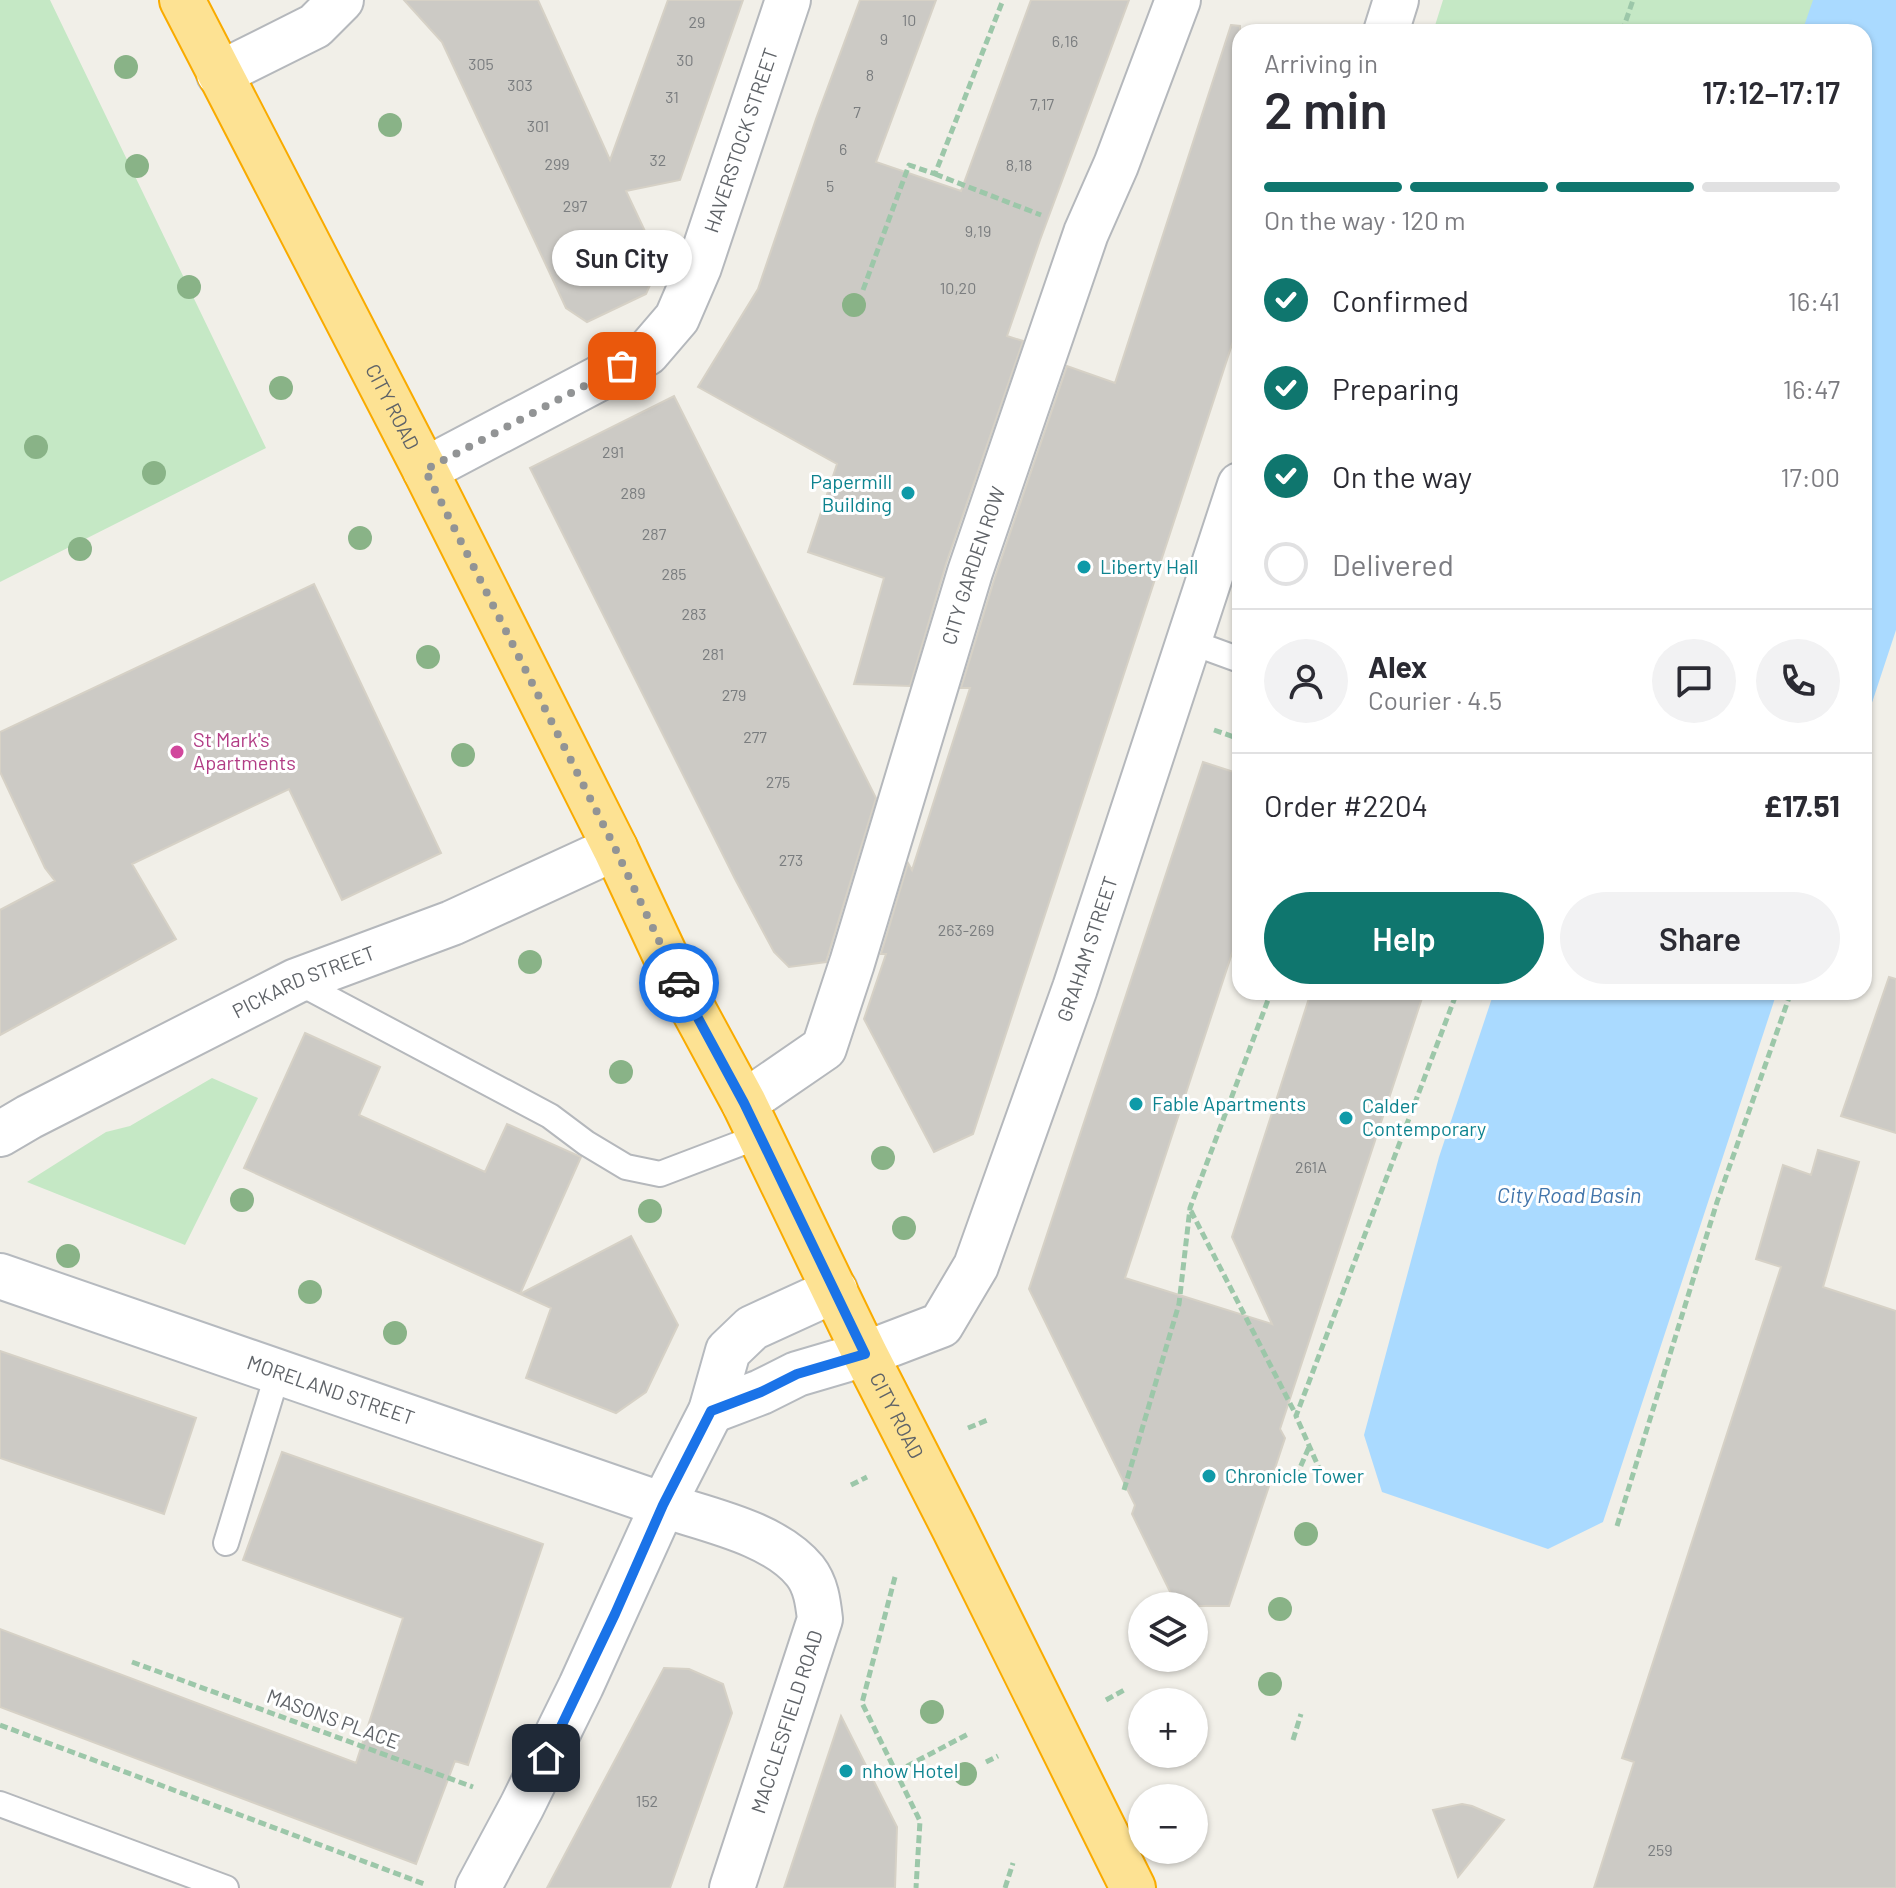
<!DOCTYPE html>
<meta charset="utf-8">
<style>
body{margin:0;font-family:Barlow,sans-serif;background:#f2f2f3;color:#2b2b33;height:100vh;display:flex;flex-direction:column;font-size:30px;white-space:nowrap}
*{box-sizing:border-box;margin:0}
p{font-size:26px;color:#7c7c81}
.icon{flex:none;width:44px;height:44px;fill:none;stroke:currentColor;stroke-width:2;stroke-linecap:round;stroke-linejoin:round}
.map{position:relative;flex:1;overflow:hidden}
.panel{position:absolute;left:1232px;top:24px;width:640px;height:976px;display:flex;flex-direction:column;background:#fff;border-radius:24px;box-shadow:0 2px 6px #0004}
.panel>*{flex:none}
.tools{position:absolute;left:1128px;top:1592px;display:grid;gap:16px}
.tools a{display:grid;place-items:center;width:80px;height:80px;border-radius:50%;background:#fff;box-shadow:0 2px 6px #0004;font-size:40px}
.pin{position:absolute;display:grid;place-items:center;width:68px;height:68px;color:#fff;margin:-34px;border-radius:16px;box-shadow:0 4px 12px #0006}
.courier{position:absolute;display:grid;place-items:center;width:80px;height:80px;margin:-40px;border:6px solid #1a73e8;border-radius:50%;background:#fff;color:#222;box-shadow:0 2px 10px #0007}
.bubble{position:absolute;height:56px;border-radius:28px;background:#fff;box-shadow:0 2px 6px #0004;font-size:26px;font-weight:600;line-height:56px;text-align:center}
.headline em{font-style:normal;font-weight:600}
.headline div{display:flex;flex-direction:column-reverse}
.headline{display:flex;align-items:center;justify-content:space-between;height:136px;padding:0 32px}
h1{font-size:52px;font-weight:600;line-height:60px}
.bar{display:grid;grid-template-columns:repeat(4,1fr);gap:12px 8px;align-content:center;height:96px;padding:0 32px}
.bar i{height:10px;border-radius:6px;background:#e1e1e2}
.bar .on{background:#0f766e}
.bar p{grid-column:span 4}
.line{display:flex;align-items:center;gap:20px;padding:0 32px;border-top:2px solid #e1e1e2}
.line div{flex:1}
.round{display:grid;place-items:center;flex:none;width:84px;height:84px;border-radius:42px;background:#f2f2f3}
ol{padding:0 32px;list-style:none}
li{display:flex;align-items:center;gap:24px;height:88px}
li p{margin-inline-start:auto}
li .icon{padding:8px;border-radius:50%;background:#0f766e;color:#fff;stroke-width:4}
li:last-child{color:#7c7c81}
li i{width:44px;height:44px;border:4px solid #e1e1e2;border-radius:50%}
.primary-button{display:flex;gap:16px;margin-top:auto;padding:16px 32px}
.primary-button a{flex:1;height:92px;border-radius:48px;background:#0f766e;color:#fff;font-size:32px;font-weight:600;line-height:92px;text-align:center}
.primary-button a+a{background:#f2f2f3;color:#2b2b33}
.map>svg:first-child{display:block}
.green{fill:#c5e8c5}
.water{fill:#aadaff}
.building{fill:#cccac5;stroke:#d6d1c6;stroke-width:2}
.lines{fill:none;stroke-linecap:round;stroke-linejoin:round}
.lane-casing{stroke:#b5b8bc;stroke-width:28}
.street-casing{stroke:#b5b8bc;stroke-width:48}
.secondary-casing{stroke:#b6babf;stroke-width:48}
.highway-casing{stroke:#f9ab00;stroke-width:48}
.path{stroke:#9cc7a9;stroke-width:5;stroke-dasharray:8 4;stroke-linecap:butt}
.lane{stroke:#fff;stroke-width:24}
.street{stroke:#fff;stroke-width:44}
.secondary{stroke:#fff;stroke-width:44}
.highway{stroke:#fde293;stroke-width:44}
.tree{fill:#89b387}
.done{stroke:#929495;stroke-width:8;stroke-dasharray:0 14.4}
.route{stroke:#1a73e8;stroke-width:10}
.culture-dot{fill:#0f9aa8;stroke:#fff;stroke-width:3}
.hotel-dot{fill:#d1479c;stroke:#fff;stroke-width:3}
.labels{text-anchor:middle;stroke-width:6;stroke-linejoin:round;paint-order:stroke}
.number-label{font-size:16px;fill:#7a7d7f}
.street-label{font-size:20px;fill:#5f6368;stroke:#fff}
.culture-label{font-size:20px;fill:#0d838f;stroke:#fff;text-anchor:start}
.hotel-label{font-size:20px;fill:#b23c85;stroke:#fff;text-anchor:start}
.water-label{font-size:22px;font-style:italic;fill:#4174aa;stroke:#fff}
</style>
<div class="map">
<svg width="1896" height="1888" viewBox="0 0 1896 1888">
<rect width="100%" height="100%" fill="#f1efe8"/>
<path class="green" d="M 0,0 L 50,0 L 266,448 L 0,582 Z
M 1443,0 L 1815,0 L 1805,32 L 1433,32 Z
M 212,1078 L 258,1098 L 185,1245 L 27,1182 L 106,1132 L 130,1126 Z"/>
<path class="water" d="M 1813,0 L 1896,0 L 1896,630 L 1864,727 L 1864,32 L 1802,32 Z
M 1494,992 L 1777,992 L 1603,1522 L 1548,1549 L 1382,1492 L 1364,1435 L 1439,1157 Z"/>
<path class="building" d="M 404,0 L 538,0 L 610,160 L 668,0 L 743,0 L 680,180 L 626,191 L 660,263 L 646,294 L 587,322 L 566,308 L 442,42 Z
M 860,0 L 936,0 L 876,162 L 961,191 L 1031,0 L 1129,0 L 1040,240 L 1007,336 L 1023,341 L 946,564 L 910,686 L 854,684 L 884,578 L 808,552 L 837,464 L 698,387 L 758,289 L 816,119 Z
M 1231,25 L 1240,26 L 1240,320 L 973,1134 L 934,1152 L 864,1019 L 886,954 L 881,954 L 908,863 L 912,870 L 970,688 L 961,688 L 994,580 L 1067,366 L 1115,383 Z
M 674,396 L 876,798 L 826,962 L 789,967 L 774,952 L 735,879 L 530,468 Z
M 314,584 L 441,853 L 342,900 L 289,789 L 132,864 L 176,939 L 0,1035 L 0,910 L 55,881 L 45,868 L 0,772 L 0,732 Z
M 1203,762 L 1240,774 L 1240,929 L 1125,1278 L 1272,1324 L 1232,1237 L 1311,992 L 1424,992 L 1280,1429 L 1285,1438 L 1229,1606 L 1177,1606 L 1132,1514 L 1135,1505 L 1029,1289 Z
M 1889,977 L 1896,979 L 1896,1133 L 1841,1116 Z
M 305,1033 L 380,1067 L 359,1115 L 485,1172 L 507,1124 L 581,1157 L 520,1294 L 244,1168 Z
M 1818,1150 L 1859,1162 L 1823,1287 L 1896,1311 L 1896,1888 L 1594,1888 L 1634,1762 L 1622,1758 L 1781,1267 L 1756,1259 L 1783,1165 L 1811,1175 Z
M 631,1236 L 678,1325 L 646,1392 L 616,1413 L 526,1378 L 551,1308 L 520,1294 Z
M 0,1351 L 196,1418 L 164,1514 L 0,1458 Z
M 282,1452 L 543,1544 L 468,1765 L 455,1761 L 416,1864 L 0,1707 L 0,1629 L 356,1763 L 403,1618 L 243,1560 Z
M 664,1668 L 689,1669 L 723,1684 L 732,1713 L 670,1888 L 547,1888 Z
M 841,1716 L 897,1827 L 895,1888 L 784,1888 Z
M 1462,1804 L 1472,1806 L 1504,1820 L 1458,1877 L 1433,1810 Z"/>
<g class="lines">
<g class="lane-casing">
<path id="lane" d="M 1188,641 L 1240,660
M 296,981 L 550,1116 L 586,1143 L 626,1167 L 660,1174 L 760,1136
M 226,1543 L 278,1372
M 0,1804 L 226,1888"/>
</g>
<g class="street-casing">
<g id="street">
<path d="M 1386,32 L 1396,0"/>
<path d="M 219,74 L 315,26 L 341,0"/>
<path id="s1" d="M 425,470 L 647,353 L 677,318 L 699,267 L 788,0"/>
<path id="s2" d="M 744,1103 L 824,1048 L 852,963 L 970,572 L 1086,233 L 1116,165 L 1178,0"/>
<path id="s3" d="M 0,1134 L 29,1117 L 296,981 L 452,923 L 615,848"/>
<path id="s4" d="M 865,1354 L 941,1325 L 976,1266 L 1075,988 L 1240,485"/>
<path d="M 663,1505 C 708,1520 774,1533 805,1571 C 816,1585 818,1602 820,1619 L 732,1888"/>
</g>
</g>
<g class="secondary-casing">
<g id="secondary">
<path id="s5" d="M 0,1276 L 663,1505"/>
<path d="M 711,1411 L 761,1392 L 797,1374 L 865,1354"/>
<path d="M 478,1888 L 522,1806 L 581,1686 L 663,1505 L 711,1411 L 728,1351 L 752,1328 L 835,1290"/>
</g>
</g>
<g class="highway-casing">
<g id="highway">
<path id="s6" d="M 182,0 L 425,470 L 615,848 L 672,970 L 744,1103 L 865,1354 L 954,1528 L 1133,1888"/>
</g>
</g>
<path class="path" d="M 1622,32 L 1633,0
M 935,174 L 1041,215
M 863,290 L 909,165 L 935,174 L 1003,0
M 1214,730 L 1240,739
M 1191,1211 L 1296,1415
M 968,1428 L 990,1419
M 1296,1477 L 1309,1447
M 1326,1484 L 1296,1416 L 1457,992
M 851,1485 L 867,1477
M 1124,1490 L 1179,1304 L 1190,1208 L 1271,992
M 1617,1526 L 1717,1202 L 1791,992
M 895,1577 L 862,1703 L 920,1821 L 916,1888
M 132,1662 L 473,1787
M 1106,1700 L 1126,1689
M 0,1725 L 427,1885
M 1293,1740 L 1301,1714
M 986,1762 L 998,1756
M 896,1772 L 970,1733
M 1005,1888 L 1013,1863"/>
<use href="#lane" class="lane"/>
<use href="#street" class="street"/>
<use href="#secondary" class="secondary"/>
<use href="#highway" class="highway"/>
</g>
<g class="tree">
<circle cx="126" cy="67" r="12"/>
<circle cx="390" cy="125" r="12"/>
<circle cx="137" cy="166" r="12"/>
<circle cx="189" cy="287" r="12"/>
<circle cx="854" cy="305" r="12"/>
<circle cx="281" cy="388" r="12"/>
<circle cx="36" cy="447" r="12"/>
<circle cx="154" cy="473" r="12"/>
<circle cx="360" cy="538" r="12"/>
<circle cx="80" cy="549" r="12"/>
<circle cx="428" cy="657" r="12"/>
<circle cx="463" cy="755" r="12"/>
<circle cx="530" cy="962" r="12"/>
<circle cx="621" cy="1072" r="12"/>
<circle cx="883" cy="1158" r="12"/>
<circle cx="242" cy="1200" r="12"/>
<circle cx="650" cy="1211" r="12"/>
<circle cx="904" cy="1228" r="12"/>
<circle cx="68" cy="1256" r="12"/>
<circle cx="310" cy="1292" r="12"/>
<circle cx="395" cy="1333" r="12"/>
<circle cx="1306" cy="1534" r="12"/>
<circle cx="1280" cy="1609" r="12"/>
<circle cx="1270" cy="1684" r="12"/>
<circle cx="932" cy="1712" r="12"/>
<circle cx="965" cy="1774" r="12"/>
</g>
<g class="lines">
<path class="done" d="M 622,366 L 425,470 L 615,848 L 679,983"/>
<path class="route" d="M 546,1758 L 615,1614 L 663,1505 L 711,1411 L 761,1392 L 797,1374 L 865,1354 L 744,1103 L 679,983"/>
</g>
<g class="culture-dot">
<circle cx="908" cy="493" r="8"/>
<circle cx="1084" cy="567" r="8"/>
<circle cx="1136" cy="1104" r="8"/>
<circle cx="1346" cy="1118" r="8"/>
<circle cx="1209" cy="1476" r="8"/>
<circle cx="846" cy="1771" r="8"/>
</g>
<circle class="hotel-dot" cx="177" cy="752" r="8"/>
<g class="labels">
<g class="number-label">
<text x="909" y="26">10</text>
<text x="697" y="28">29</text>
<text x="884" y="45">9</text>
<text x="1065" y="47">6,16</text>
<text x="685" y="66">30</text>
<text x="481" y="70">305</text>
<text x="870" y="81">8</text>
<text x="520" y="91">303</text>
<text x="672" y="103">31</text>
<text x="1042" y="110">7,17</text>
<text x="857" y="118">7</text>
<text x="538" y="132">301</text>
<text x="843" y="155">6</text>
<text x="658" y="166">32</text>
<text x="557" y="170">299</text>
<text x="1019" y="171">8,18</text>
<text x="830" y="192">5</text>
<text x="575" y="212">297</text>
<text x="978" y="237">9,19</text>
<text x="958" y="294">10,20</text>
<text x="613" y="458">291</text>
<text x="633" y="499">289</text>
<text x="654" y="540">287</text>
<text x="674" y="580">285</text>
<text x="694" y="620">283</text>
<text x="713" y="660">281</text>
<text x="734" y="701">279</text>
<text x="755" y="743">277</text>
<text x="778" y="788">275</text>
<text x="791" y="866">273</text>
<text x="966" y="936">263-269</text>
<text x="1311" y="1173">261A</text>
<text x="647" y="1807">152</text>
<text x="1660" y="1856">259</text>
</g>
<g class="street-label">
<text dy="7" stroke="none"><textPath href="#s1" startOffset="486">HAVERSTOCK STREET</textPath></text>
<text dy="7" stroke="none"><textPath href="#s6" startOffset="458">CITY ROAD</textPath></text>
<text dy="7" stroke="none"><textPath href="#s2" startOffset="602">CITY GARDEN ROW</textPath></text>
<text dy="7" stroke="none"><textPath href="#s4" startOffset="486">GRAHAM STREET</textPath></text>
<text dy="7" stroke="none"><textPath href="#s3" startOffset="340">PICKARD STREET</textPath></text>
<text dy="7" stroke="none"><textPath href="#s5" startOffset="350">MORELAND STREET</textPath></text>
<text dy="7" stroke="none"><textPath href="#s6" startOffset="1586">CITY ROAD</textPath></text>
<text transform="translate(333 1719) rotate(20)" y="7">MASONS PLACE</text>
<text transform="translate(787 1722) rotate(-72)" y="7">MACCLESFIELD ROAD</text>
</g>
<g class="culture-label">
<text x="892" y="489" text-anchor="end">Papermill<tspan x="892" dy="23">Building</tspan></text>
<text x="1100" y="574">Liberty Hall</text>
<text x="1152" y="1111">Fable Apartments</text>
<text x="1362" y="1113">Calder<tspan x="1362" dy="23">Contemporary</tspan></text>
<text x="1225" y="1483">Chronicle Tower</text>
<text x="862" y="1778">nhow Hotel</text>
</g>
<g class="hotel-label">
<text x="193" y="747">St Mark's<tspan x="193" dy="23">Apartments</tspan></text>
</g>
<g class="water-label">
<text x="1569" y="1203">City Road Basin</text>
</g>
</g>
</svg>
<div class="tools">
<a><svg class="icon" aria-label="layers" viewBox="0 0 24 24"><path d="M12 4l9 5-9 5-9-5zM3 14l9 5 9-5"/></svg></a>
<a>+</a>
<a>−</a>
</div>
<div class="pin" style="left:622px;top:366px;background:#ea580c"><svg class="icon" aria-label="bag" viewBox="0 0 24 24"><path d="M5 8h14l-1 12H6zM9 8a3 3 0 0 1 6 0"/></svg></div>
<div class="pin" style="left:546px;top:1758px;background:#1f2937"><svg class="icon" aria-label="home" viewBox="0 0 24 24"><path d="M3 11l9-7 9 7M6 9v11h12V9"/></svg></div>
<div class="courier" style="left:679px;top:983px"><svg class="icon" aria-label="car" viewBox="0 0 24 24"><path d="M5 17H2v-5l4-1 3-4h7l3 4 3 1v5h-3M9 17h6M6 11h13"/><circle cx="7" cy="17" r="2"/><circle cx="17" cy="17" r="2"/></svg></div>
<div class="bubble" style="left:552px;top:230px;width:140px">Sun City</div>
<section class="panel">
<div class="headline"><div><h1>2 min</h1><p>Arriving in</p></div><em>17:12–17:17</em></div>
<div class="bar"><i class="on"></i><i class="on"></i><i class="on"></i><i></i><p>On the way · 120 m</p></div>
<ol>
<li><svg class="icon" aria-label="check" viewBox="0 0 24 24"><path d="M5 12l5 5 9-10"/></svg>Confirmed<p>16:41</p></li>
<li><svg class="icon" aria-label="check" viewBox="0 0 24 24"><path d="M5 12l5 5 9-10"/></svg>Preparing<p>16:47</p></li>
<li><svg class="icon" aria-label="check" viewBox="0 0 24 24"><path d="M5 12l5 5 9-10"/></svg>On the way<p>17:00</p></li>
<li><i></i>Delivered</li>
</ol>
<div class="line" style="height:144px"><a class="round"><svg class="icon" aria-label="person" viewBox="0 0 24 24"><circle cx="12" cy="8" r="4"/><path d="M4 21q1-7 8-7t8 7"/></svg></a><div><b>Alex</b><p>Courier · 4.5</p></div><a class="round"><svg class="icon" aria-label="chat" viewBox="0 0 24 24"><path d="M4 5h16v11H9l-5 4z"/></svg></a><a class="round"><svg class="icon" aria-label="phone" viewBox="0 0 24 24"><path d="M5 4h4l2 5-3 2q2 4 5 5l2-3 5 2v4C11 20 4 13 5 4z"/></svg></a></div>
<div class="line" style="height:104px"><div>Order #2204</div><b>£17.51</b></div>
<div class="primary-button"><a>Help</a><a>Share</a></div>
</section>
</div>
